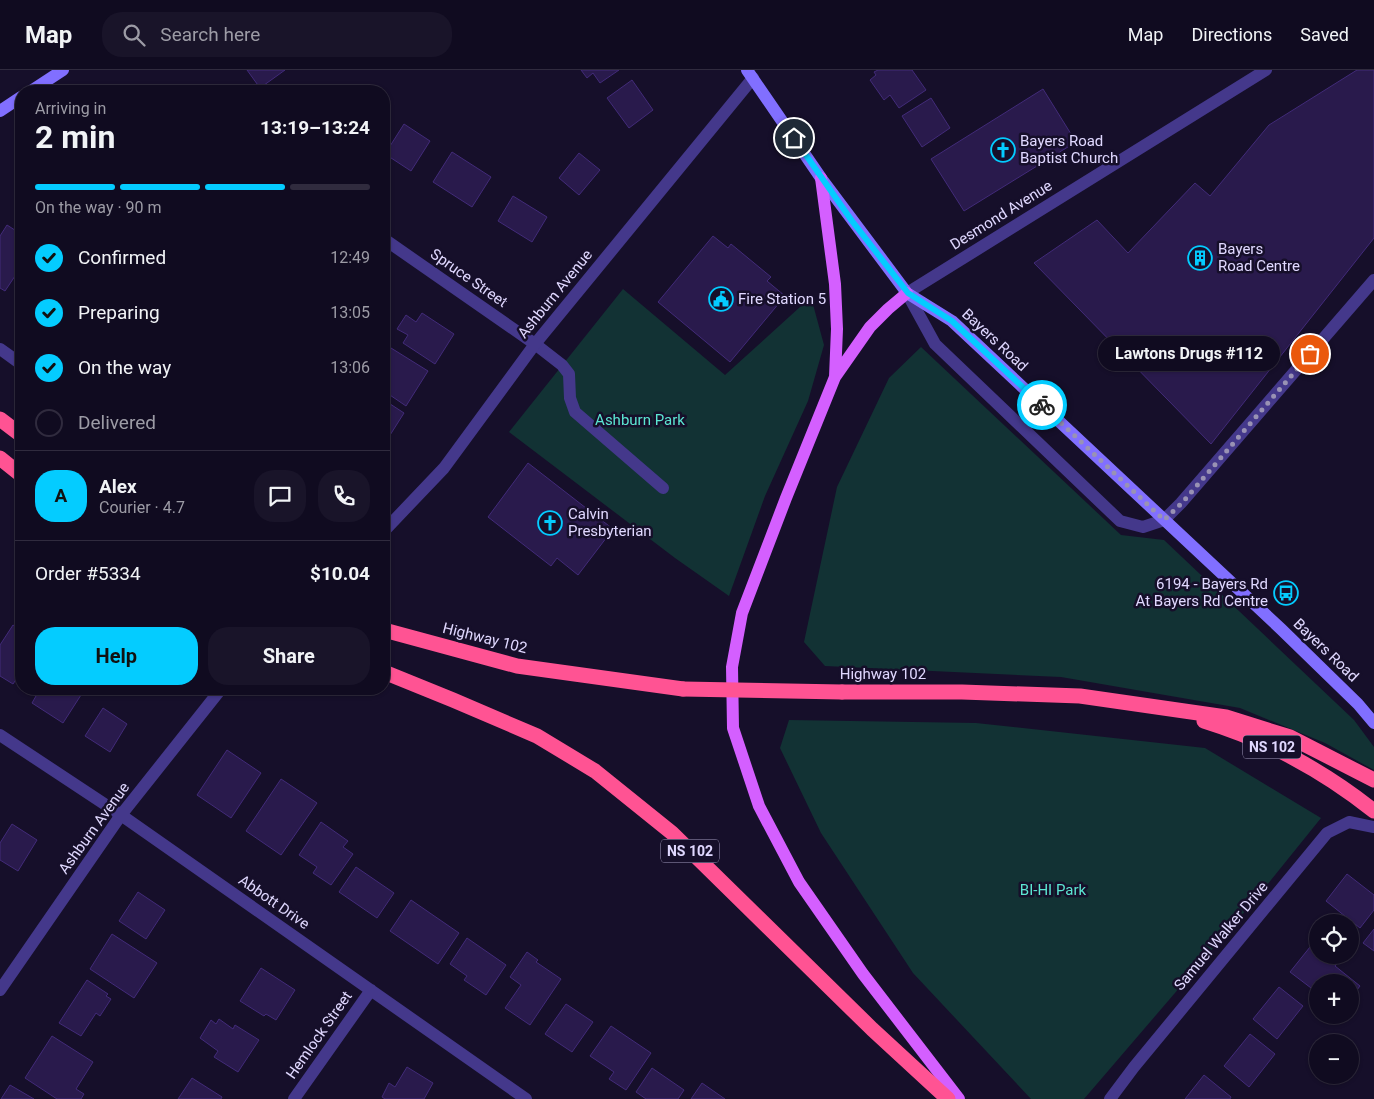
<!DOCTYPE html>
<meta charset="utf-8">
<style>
body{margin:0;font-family:Roboto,sans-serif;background:#191429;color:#f1f3f6;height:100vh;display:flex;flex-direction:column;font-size:19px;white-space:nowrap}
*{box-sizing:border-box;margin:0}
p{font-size:16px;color:#9c9ba5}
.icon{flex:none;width:28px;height:28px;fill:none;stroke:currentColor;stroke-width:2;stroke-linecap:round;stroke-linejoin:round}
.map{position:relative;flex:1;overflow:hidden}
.details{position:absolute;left:15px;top:15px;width:375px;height:610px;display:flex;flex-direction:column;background:#100b20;border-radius:20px;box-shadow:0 1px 4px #0004,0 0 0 1px #302b3e}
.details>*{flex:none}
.buttons{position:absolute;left:1309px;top:844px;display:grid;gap:10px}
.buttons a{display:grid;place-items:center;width:50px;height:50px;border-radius:50%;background:#100b20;box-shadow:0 1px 4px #0004,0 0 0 1px #302b3e;font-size:25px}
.pin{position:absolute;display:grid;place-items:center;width:42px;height:42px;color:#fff;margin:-21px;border:2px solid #fff;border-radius:50%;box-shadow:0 1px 5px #0007}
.courier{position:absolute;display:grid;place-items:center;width:50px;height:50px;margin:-25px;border:4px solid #04ccff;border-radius:50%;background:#fff;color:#222;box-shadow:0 1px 6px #0007}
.bubble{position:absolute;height:35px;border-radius:18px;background:#100b20;box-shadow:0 1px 4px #0004,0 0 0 1px #302b3e;font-size:16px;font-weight:700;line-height:35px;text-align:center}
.head em{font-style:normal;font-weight:700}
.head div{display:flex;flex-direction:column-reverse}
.head{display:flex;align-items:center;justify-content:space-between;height:85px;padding:0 20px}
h1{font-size:32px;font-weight:700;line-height:38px}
.bar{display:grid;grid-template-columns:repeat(4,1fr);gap:8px 5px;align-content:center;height:60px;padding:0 20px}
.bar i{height:6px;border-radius:4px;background:#302b3e}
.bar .current{background:#04ccff}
.bar p{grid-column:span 4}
.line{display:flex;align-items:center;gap:12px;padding:0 20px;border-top:1px solid #302b3e}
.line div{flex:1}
.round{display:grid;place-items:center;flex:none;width:52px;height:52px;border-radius:20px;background:#191429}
ol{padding:0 20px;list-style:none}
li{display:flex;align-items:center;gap:15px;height:55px}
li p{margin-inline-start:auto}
li .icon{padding:5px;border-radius:50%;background:#04ccff;color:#111;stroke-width:4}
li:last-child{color:#9c9ba5}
li i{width:28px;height:28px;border:2px solid #302b3e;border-radius:50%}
.action{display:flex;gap:10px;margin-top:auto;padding:10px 20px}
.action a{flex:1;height:58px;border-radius:20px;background:#04ccff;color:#111;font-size:20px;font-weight:700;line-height:58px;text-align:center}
.action a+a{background:#191429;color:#f1f3f6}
header{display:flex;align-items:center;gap:30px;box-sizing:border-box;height:70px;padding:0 25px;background:#100b20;border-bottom:1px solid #302b3e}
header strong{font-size:24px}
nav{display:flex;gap:28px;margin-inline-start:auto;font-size:18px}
.search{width:350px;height:45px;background:#191429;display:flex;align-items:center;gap:12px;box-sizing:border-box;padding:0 18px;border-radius:20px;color:#9c9ba5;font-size:19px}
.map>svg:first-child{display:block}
.green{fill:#123234}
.building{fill:#291a4c;stroke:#422b79}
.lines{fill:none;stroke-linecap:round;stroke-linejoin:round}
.service{stroke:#44388b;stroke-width:12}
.minor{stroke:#44388b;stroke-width:12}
.secondary{stroke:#816fff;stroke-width:12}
.primary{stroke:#d45fff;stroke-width:12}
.motorway{stroke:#ff5393;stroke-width:15}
.motorway-bridge{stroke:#ff5393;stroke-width:15}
.done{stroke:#9992b4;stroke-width:5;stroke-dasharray:0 9}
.route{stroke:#04ccff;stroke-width:6}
.labels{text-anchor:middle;stroke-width:5;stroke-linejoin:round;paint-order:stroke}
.shield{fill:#160f2a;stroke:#a39cbf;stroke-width:1}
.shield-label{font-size:14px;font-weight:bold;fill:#e0d8ff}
.poi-label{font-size:15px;fill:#e0d8ff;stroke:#160f2a;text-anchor:start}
.street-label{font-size:15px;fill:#e0d8ff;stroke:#160f2a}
.park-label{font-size:15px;fill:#5ce6d2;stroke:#160f2a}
</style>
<header>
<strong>Map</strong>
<div class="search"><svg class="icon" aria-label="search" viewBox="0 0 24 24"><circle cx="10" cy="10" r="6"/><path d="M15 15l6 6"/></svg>Search here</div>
<nav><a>Map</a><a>Directions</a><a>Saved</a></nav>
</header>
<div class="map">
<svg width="1374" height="1029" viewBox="0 0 1374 1029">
<rect width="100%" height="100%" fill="#160f2a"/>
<path class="green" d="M 623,219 L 725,305 L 811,227 L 824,275 L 808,331 L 765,426 L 729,526 L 675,488 L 509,362 Z
M 921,277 L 1121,465 L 1164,470 L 1354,650 L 1374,677 L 1374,700 L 1325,673 L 1240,638 L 1061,607 L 825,596 L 804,572 L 837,417 L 889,308 Z
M 789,650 L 976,653 L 1205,678 L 1321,748 L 1259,825 L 1084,1029 L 1031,1029 L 913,903 L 821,763 L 780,678 Z"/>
<path class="building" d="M 247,0 L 285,0 L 260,18 Z
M 581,0 L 619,0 L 600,13 L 593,3 L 587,8 Z
M 878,0 L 912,0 L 926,20 L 899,38 L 890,25 L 884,30 L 870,10 L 876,5 L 874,2 Z
M 1357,0 L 1374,0 L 1374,168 L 1211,374 L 1034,193 L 1097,150 L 1128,183 L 1195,113 L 1210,126 L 1269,55 Z
M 632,10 L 653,40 L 629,58 L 607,28 Z
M 1043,19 L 1076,72 L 964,141 L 931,89 Z
M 931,28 L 950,58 L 922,77 L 902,46 Z
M 404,54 L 430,71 L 411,101 L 385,84 Z
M 452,82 L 491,107 L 472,137 L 433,112 Z
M 579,83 L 600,100 L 579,125 L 559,108 Z
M 513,126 L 547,147 L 532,172 L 498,151 Z
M 7,155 L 21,164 L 21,204 L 19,208 L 15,206 L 5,221 L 0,218 L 0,166 Z
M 713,166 L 728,178 L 731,174 L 771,207 L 767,211 L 785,226 L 730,292 L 658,232 Z
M 21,218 L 21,229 L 16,226 Z
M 422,243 L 454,264 L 435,294 L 403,273 L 408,265 L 397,259 L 406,245 L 416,252 Z
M 391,278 L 428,301 L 406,336 L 384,321 L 384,301 L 387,297 L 384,295 L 384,289 Z
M 384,330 L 404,343 L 385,373 L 384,373 Z
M 528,393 L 613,459 L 578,505 L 557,488 L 551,496 L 488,447 Z
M 13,555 L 21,560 L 21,602 L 13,614 L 0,606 L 0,575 Z
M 40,619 L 72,619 L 81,625 L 63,653 L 32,633 Z
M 103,638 L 127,654 L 110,682 L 85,666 Z
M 227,680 L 261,703 L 231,748 L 197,725 Z
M 281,709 L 317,733 L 281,785 L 246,761 Z
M 321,752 L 348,771 L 343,777 L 353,784 L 331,815 L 313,803 L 317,797 L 299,785 Z
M 12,754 L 37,770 L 18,801 L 0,790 L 0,773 Z
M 356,797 L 394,823 L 377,848 L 339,822 Z
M 1347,804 L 1374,825 L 1374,840 L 1360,858 L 1326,831 Z
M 138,822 L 165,840 L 146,869 L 119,851 Z
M 411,830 L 459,863 L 438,894 L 390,861 Z
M 1374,859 L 1374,881 L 1363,873 Z
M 112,864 L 157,893 L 134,928 L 90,899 Z
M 1318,867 L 1318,885 L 1344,885 L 1335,896 L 1360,916 L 1350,929 L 1350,912 L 1318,912 L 1318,918 L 1315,921 L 1290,902 Z
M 467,868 L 506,895 L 486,925 L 464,910 L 467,906 L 450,894 Z
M 527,882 L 538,890 L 536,892 L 561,909 L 530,955 L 505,938 L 521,915 L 510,907 Z
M 261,898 L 295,920 L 276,950 L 266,944 L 264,946 L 240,931 Z
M 87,910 L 108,924 L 106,926 L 111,929 L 100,946 L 96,943 L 81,966 L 59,953 Z
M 1279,917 L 1303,936 L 1277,969 L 1253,949 Z
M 566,934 L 593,952 L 572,982 L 545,964 Z
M 219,949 L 233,959 L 235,955 L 259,970 L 238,1002 L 214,987 L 218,981 L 200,968 L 211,950 L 216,954 Z
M 611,956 L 651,983 L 626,1020 L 609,1009 L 614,1002 L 590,986 Z
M 1250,964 L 1275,984 L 1249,1017 L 1224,996 Z
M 52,966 L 93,992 L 76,1019 L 84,1024 L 81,1029 L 57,1029 L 25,1008 Z
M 407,997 L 433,1013 L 424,1029 L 385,1029 L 382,1027 L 389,1013 L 395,1017 Z
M 652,998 L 684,1020 L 678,1029 L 646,1029 L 636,1022 Z
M 1204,1005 L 1231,1027 L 1230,1029 L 1185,1029 Z
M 192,1008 L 222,1027 L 221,1029 L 178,1029 Z
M 702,1013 L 725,1029 L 691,1029 Z
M 10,1015 L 34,1029 L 1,1029 Z"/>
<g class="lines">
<path class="service" d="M 535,274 L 562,295 L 569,304 L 570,328 L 575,342 L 663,418
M 1164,450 L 1181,433 L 1374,210"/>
<path class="minor" d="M 384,169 L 535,274
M 0,279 L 21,294
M 1164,450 L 1143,457 L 1120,451 L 935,274 L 907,223 L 1266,0
M 384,461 L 444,398 L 535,274 L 753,8
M 0,665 L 121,745 L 526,1029
M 0,920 L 121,745 L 221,619
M 294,1029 L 371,920
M 1110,1029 L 1134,997 L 1327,763 L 1349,752 L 1374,757"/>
<path class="secondary" d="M 747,0 L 821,108 L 907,223 L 952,251 L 1281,559 L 1358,634 L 1374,653
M 31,21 L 63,0
M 0,41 L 21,27"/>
<path class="primary" d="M 821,108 L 835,214 L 837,259 L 835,307
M 907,223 L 888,239 L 870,257 L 835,307 L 786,428 L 742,543 L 732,597 L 733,658 L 759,736 L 799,812 L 863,904 L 959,1029"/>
<path class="motorway" d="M 0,349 L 21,365
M 0,388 L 21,405
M 384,560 L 517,596 L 683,619
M 384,602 L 453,630 L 537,666 L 595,701 L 672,763 L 872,959 L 948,1029
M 842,622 L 962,622 L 1080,626 L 1226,647 L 1290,667 L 1374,710
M 1204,651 C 1268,671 1321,699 1374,741"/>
<path class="motorway-bridge" d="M 683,619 L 842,622"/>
</g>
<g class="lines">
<path class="done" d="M 1042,335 L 1164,450 L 1182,433 L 1310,284"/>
<path class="route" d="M 794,68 L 852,151 L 908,223 L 952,251 L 1042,335"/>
</g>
<defs>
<g id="church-ring" transform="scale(1.25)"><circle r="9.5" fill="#160f2a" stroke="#04ccff" stroke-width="1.5"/><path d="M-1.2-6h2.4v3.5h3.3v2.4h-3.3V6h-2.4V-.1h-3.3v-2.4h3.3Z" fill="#04ccff"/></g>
<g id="building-ring" transform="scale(1.25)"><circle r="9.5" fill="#160f2a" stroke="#04ccff" stroke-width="1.5"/><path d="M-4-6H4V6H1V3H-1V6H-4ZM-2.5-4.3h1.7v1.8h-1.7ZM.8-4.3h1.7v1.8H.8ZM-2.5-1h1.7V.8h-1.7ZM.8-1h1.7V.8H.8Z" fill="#04ccff"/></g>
<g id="civic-ring" transform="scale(1.25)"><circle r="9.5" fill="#160f2a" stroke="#04ccff" stroke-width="1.5"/><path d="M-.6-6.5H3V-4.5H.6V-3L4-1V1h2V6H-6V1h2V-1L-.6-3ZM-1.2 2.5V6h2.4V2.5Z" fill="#04ccff"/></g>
<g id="bus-ring" transform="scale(1.25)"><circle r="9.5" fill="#160f2a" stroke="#04ccff" stroke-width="1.5"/><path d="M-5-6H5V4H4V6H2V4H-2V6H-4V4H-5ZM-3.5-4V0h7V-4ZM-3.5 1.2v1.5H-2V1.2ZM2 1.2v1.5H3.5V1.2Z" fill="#04ccff"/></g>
</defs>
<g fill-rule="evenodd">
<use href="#church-ring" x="1003" y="80"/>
<use href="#building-ring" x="1200" y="188"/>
<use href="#civic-ring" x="721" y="229"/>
<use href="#church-ring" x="550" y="453"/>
<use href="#bus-ring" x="1286" y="523"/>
</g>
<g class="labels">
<g class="shield">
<rect x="1243" y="665.5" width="58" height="23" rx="4"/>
<rect x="661" y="769.5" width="58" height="23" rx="4"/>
</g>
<g class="shield-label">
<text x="1272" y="682">NS 102</text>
<text x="690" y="786">NS 102</text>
</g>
<g class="poi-label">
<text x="1020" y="76">Bayers Road<tspan x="1020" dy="17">Baptist Church</tspan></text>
<text x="1218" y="184">Bayers<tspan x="1218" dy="17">Road Centre</tspan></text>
<text x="738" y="234">Fire Station 5</text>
<text x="568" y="449">Calvin<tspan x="568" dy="17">Presbyterian</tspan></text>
<text x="1268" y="519" text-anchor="end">6194 - Bayers Rd<tspan x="1268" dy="17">At Bayers Rd Centre</tspan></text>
</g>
<g class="street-label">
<text transform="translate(1001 145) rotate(-32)" y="5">Desmond Avenue</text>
<text transform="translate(469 208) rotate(35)" y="5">Spruce Street</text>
<text transform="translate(555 224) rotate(-51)" y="5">Ashburn Avenue</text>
<text transform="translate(995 270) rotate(43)" y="5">Bayers Road</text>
<text transform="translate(485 568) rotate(14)" y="5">Highway 102</text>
<text transform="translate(1326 580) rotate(44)" y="5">Bayers Road</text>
<text x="883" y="609">Highway 102</text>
<text transform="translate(94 758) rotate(-54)" y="5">Ashburn Avenue</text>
<text transform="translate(274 832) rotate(35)" y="5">Abbott Drive</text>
<text transform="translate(1221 866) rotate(-50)" y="5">Samuel Walker Drive</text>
<text transform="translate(319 965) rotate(-55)" y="5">Hemlock Street</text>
</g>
<g class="park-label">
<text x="640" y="355">Ashburn Park</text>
<text x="1053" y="825">BI-HI Park</text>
</g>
</g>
</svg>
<div class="buttons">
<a><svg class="icon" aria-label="locate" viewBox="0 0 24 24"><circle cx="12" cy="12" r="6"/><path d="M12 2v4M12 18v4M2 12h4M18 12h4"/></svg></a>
<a>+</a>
<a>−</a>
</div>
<div class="pin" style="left:1310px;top:284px;background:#ea580c"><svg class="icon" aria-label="bag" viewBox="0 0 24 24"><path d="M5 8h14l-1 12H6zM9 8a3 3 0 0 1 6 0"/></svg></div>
<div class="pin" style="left:794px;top:68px;background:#1f2937"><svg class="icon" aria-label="home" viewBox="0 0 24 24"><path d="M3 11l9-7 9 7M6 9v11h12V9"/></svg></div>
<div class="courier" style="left:1042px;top:335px"><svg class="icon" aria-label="bike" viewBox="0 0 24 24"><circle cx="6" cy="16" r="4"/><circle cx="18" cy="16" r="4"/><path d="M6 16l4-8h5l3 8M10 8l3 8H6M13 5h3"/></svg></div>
<div class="bubble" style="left:1098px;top:266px;width:182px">Lawtons Drugs #112</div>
<section class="details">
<div class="head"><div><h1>2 min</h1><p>Arriving in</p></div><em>13:19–13:24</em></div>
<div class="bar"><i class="current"></i><i class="current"></i><i class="current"></i><i></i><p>On the way · 90 m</p></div>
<ol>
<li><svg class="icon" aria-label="check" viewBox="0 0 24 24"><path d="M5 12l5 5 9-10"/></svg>Confirmed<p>12:49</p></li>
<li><svg class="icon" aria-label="check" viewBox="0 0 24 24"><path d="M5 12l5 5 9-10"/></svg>Preparing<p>13:05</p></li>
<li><svg class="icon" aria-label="check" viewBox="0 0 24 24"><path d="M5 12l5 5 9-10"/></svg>On the way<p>13:06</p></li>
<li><i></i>Delivered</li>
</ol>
<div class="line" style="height:90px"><b class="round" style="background:#04ccff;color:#111">A</b><div><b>Alex</b><p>Courier · 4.7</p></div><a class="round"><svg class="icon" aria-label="chat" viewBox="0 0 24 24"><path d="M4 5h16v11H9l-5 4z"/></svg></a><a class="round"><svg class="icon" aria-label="phone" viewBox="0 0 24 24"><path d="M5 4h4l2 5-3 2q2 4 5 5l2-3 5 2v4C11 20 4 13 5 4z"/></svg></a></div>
<div class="line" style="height:65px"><div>Order #5334</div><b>$10.04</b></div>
<div class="action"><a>Help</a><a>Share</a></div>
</section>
</div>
